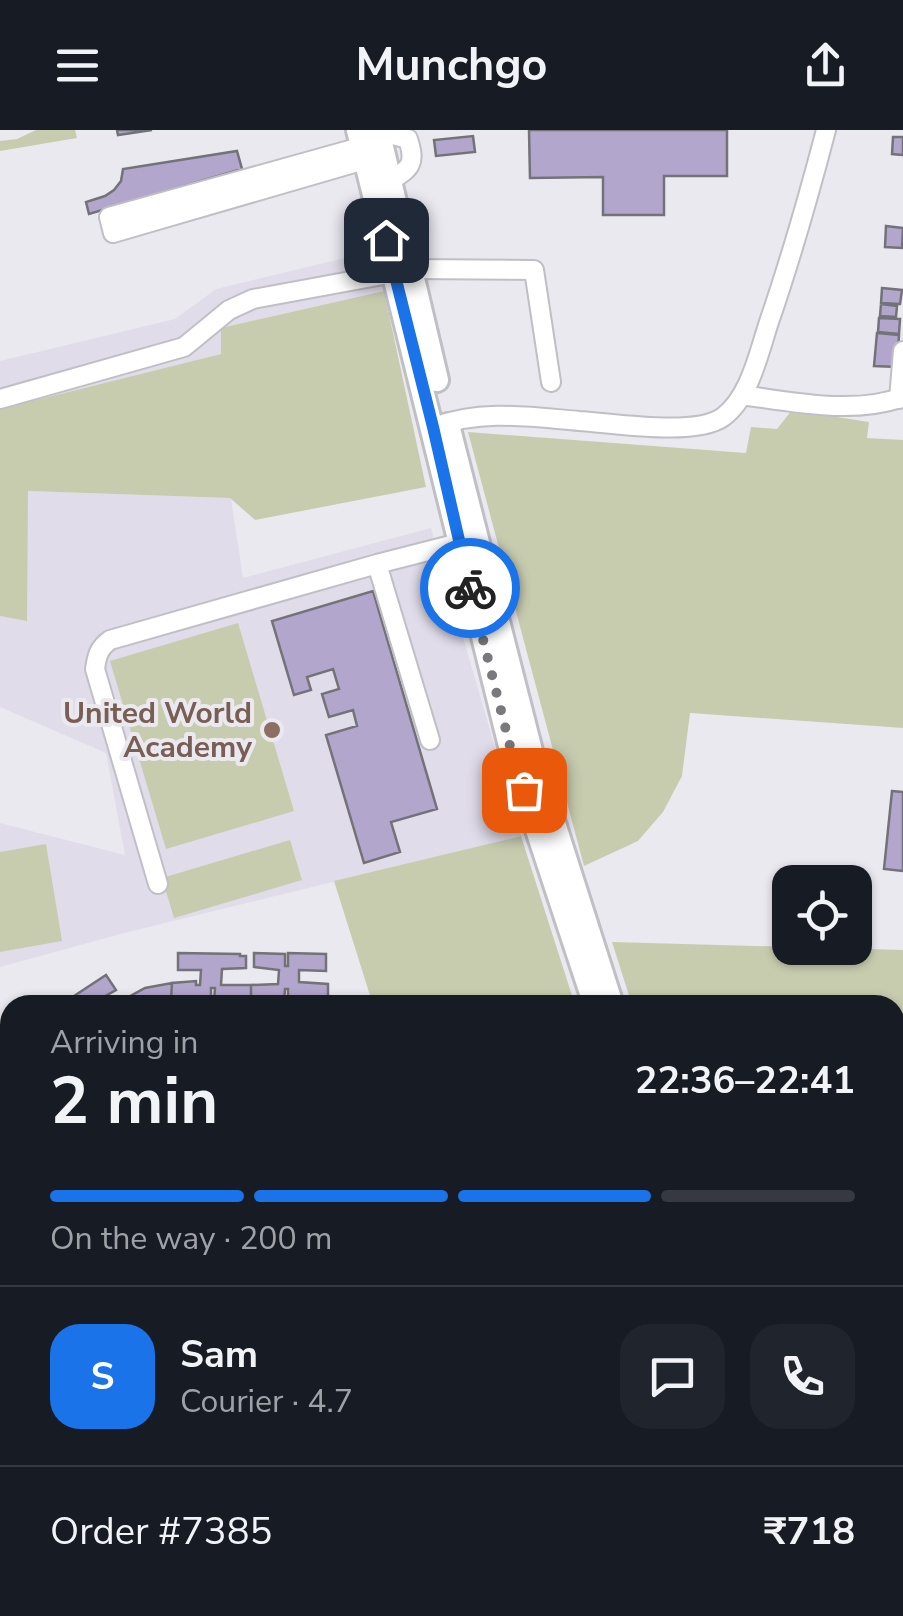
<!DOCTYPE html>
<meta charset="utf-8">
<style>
body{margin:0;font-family:"Nunito Sans",sans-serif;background:#20242c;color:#f1f3f6;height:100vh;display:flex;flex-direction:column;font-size:38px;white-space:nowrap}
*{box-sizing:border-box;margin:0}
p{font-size:32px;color:#9ea1a6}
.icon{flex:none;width:55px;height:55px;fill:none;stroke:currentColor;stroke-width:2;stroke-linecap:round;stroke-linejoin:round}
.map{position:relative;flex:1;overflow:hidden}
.drawer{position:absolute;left:0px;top:865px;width:905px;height:622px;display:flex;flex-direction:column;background:#171b24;border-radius:30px 30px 0 0;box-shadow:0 2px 8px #0004}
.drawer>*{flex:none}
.tools{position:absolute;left:772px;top:735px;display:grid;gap:20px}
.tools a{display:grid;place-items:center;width:100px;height:100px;border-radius:20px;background:#171b24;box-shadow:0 2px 8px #0004;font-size:50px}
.pin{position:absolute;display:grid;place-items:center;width:85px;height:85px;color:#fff;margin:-42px;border-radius:20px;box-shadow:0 5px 15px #0006}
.courier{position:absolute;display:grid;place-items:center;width:100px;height:100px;margin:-50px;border:8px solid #1a73e8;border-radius:50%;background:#fff;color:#222;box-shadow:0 2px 12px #0007}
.head em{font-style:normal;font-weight:700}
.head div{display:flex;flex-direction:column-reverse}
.head{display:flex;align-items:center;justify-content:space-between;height:170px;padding:0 50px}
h1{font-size:65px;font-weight:700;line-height:75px}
.bar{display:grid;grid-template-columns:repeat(4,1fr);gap:15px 10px;align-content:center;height:120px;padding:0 50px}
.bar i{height:12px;border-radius:8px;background:#363941}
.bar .selected{background:#1a73e8}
.bar p{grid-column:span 4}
.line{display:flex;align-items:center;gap:25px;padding:0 50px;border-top:2px solid #363941}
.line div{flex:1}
.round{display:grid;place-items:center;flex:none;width:105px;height:105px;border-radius:30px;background:#20242c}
header{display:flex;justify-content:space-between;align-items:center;height:130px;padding:0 50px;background:#171b24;font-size:45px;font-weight:700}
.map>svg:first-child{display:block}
.built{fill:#e0dcea}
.green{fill:#c8ccaf}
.building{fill:#b2a6cd;stroke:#737278;stroke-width:2.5}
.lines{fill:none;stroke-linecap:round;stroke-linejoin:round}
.minor-casing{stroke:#c1bfc6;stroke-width:22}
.major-casing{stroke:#c1bfc6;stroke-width:28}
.path{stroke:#9d9ca1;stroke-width:2.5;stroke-dasharray:5 5;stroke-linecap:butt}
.minor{stroke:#fff;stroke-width:18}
.major{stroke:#fff;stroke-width:22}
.done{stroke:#79787c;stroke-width:10;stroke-dasharray:0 18}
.route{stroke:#1a73e8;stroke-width:12}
.education-dot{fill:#8d6e63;stroke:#ebe9f0;stroke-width:4}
.labels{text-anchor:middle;stroke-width:8;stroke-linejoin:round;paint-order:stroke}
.education-label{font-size:30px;font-weight:bold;fill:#785e54;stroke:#ebe9f0;text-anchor:end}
</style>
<header><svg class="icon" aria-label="menu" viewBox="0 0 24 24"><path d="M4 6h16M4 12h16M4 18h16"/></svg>Munchgo<svg class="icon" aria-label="share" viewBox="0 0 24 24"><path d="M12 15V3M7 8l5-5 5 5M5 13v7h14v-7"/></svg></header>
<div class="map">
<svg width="903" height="1486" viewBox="0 0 903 1486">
<rect width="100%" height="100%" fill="#ebe9f0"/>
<path class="built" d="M 370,122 L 384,161 L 222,198 L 222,224 L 0,279 L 0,231 L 175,189 L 216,159 Z
M 27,361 L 231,368 L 243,448 L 431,398 L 521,706 L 128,802 L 0,837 L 0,693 L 125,725 L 106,623 L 0,577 L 0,486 L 27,490 Z
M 0,1083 L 10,1114 L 10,1180 L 0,1183 Z
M 903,1118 L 903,1486 L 811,1486 L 808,1478 L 895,1478 L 895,1124 Z"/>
<path class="green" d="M 36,0 L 75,0 L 77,8 L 0,21 L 0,11 L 17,9 Z
M 384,161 L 426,357 L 255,390 L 230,368 L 28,361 L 27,491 L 0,486 L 0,279 L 221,224 L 221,198 Z
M 792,280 L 869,292 L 867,308 L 903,310 L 903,598 L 690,583 L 682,646 L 663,682 L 638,711 L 584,736 L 468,302 L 746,323 L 751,297 L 777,299 Z
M 238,493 L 294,681 L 166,719 L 110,531 Z
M 521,706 L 575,875 L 373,875 L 334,751 Z
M 290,710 L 302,750 L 174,788 L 162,748 Z
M 46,714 L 62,811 L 0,822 L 0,722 Z
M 612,812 L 903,820 L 903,1118 L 895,1124 L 895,875 L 632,875 Z
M 10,1180 L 10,1478 L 125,1478 L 100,1486 L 0,1486 L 0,1183 Z"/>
<path class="building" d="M 117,0 L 152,0 L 118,5 Z
M 529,0 L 727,0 L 727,46 L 664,46 L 664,85 L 603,85 L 603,47 L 530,48 Z
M 473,6 L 475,22 L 436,26 L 434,10 Z
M 893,7 L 903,7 L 903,25 L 892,24 Z
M 237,21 L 242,39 L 89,84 L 86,72 L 105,66 L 114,60 L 121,51 L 123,39 Z
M 886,96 L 903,98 L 902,118 L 885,117 Z
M 882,158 L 902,160 L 900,174 L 881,173 Z
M 881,174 L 897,176 L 896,187 L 880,186 Z
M 879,188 L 900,189 L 899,204 L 878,202 Z
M 877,203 L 899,205 L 897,237 L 874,236 Z
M 373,461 L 437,679 L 391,692 L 400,722 L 364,733 L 326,605 L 357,596 L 353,580 L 329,587 L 322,564 L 339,559 L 333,539 L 307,547 L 311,560 L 294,565 L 272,491 Z
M 892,661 L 903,662 L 903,741 L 884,739 Z
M 178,823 L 240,824 L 240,826 L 246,826 L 246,838 L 222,839 L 221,855 L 251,855 L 251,871 L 214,871 L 215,858 L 211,858 L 211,871 L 171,871 L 172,853 L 196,851 L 196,855 L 200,855 L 201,840 L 178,840 Z
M 254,823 L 285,824 L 285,836 L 288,836 L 288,823 L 326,824 L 326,841 L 299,840 L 299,852 L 328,854 L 328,872 L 288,872 L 288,859 L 285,859 L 284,872 L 251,871 L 251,855 L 278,854 L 279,840 L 254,837 Z
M 106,845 L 116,860 L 93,873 L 94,875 L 81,875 L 74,866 Z
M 172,853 L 171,871 L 149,875 L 129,875 L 125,869 L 145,858 Z
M 10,910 L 10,931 L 0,937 L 0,917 Z
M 10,944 L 10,968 L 5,971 L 0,963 L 0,953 Z
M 895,1185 L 903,1185 L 903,1264 L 895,1264 Z
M 895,1379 L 903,1379 L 903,1422 L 895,1422 Z
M 895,1475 L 901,1475 L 901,1486 L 865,1486 L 866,1478 L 895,1478 Z"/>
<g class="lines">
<g class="minor-casing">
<path id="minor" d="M 378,1 L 408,9 C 416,34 411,38 390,51
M 371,14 L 109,87 L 113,103 L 378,26
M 411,139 L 534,140 L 551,252
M 742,265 C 792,272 854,285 903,267
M 0,269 L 184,217 L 229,180 L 253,169 L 394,143
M 899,269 L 903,221
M 435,297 C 480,279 531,287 579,291 C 613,293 695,307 723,287 C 750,267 759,222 769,192 C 791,128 809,65 826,0
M 377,434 L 430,610
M 158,754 L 95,539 C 97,525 99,518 110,510 L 377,434 L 459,413
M 895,1157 L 903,1151
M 895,1359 L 903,1355"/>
</g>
<g class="major-casing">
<path id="major" d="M 358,0 L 512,624 L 595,875
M 378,0 L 437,250
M 448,295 L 531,621 L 612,875
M 786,1478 L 788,1486"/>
</g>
<path class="path" d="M 895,1439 L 903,1446"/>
<use href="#minor" class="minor"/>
<use href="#major" class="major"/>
</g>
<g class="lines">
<path class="done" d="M 470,458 L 512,624 L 524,660"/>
<path class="route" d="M 386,110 L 433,297 L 470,458"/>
</g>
<circle class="education-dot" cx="272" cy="600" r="10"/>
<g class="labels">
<g class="education-label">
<text x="252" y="593">United World<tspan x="252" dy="34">Academy</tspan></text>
</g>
</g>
</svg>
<div class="tools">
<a><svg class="icon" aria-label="locate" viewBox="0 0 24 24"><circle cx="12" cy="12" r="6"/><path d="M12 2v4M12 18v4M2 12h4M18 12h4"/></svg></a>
</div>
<div class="pin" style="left:524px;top:660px;background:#ea580c"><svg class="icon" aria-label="bag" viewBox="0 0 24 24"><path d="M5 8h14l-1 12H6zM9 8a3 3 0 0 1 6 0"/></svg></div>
<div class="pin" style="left:386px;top:110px;background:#1f2937"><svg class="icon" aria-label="home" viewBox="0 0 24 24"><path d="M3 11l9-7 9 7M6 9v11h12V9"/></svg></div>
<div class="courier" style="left:470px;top:458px"><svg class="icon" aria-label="bike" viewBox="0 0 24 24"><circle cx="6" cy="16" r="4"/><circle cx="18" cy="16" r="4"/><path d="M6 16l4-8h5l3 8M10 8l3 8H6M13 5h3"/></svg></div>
<section class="drawer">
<div class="head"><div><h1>2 min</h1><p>Arriving in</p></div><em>22:36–22:41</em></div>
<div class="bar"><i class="selected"></i><i class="selected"></i><i class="selected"></i><i></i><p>On the way · 200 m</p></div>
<div class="line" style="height:180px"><b class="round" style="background:#1a73e8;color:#fff">S</b><div><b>Sam</b><p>Courier · 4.7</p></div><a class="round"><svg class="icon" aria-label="chat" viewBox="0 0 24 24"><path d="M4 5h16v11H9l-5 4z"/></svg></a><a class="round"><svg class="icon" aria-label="phone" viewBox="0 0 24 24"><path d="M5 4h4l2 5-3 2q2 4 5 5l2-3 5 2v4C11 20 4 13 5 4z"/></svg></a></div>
<div class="line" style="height:130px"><div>Order #7385</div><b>₹718</b></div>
</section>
</div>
